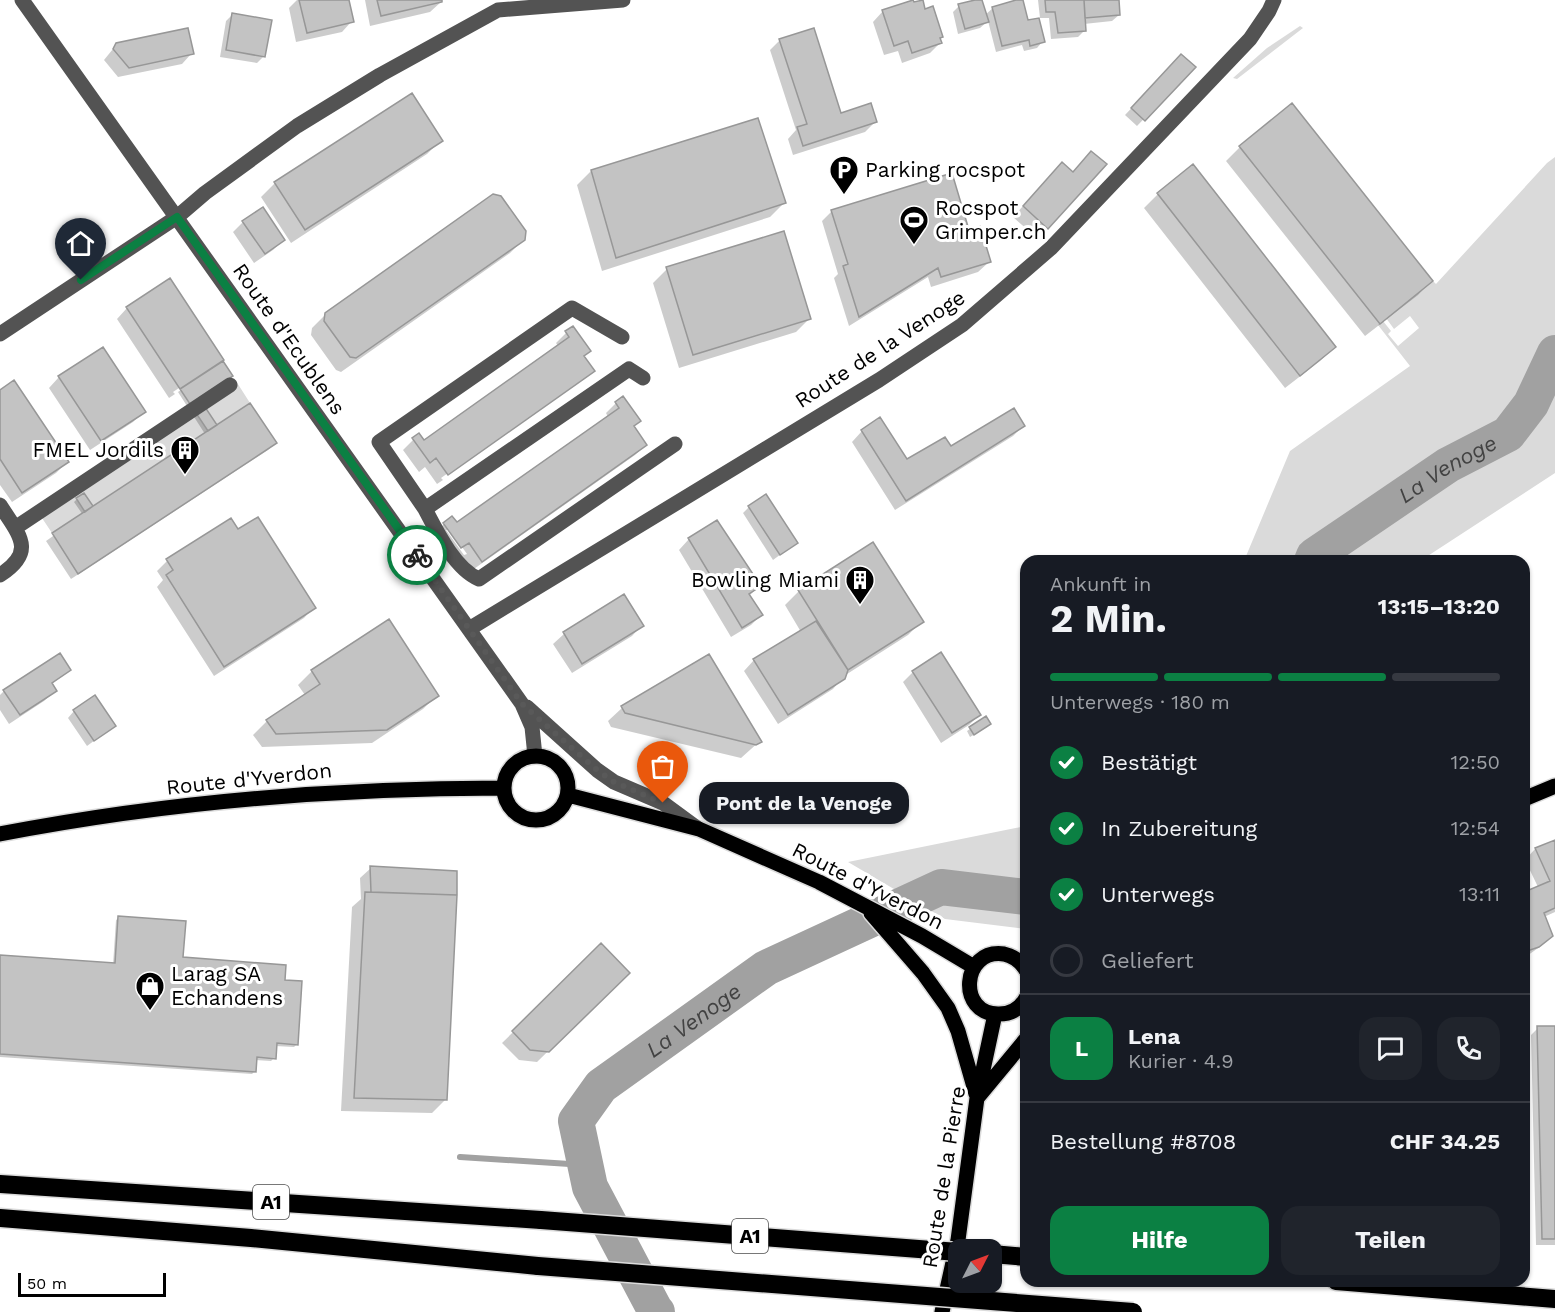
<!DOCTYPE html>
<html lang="de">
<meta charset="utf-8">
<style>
body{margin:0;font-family:"Work Sans",sans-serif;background:#20242c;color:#f1f3f6;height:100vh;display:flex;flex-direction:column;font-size:22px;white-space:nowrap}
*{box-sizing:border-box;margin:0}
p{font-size:20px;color:#9ea1a6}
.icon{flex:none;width:33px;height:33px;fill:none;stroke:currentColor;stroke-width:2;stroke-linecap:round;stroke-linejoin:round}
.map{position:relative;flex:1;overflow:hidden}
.details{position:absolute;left:1020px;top:555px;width:510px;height:732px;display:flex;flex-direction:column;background:#171b24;border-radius:18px;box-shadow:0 2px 4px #0004}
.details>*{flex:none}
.needle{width:39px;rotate:48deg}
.fabs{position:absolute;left:948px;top:1239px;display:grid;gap:12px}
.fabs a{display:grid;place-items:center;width:54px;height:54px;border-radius:12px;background:#171b24;box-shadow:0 2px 4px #0004;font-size:30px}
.scale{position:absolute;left:18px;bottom:15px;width:148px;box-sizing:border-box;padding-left:6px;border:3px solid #000;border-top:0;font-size:16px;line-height:21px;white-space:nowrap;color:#000;-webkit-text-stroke:4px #fff;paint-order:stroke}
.pin{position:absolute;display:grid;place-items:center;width:51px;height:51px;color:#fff;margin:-62px -26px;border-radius:50% 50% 50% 0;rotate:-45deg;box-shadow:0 0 6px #0007}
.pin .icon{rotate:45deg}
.courier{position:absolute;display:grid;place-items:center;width:60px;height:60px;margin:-30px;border:4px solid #0b8043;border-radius:50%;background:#fff;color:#222;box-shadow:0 2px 8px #0007}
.bubble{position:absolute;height:42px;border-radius:18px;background:#171b24;box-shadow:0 2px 4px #0004;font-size:20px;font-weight:700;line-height:42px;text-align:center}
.overview em{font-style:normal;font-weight:700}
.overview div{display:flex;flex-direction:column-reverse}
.overview{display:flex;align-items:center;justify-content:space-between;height:102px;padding:0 30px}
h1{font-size:39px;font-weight:700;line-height:45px}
.bar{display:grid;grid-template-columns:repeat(4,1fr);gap:9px 6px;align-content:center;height:72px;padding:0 30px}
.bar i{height:8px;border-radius:4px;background:#363941}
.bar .on{background:#0b8043}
.bar p{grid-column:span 4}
.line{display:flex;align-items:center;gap:15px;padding:0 30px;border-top:2px solid #363941}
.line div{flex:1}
.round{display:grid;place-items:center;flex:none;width:63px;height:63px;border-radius:18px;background:#20242c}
ol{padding:0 30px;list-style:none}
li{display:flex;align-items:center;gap:18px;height:66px}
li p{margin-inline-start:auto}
li .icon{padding:6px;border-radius:50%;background:#0b8043;color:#fff;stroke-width:4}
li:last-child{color:#9ea1a6}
li i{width:33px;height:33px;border:3px solid #363941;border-radius:50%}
.cta{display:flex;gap:12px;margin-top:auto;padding:12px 30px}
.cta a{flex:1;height:69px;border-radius:18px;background:#0b8043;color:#fff;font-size:24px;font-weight:700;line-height:69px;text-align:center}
.cta a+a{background:#20242c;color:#f1f3f6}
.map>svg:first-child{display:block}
.green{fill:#dadada}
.shadow{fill:#0003;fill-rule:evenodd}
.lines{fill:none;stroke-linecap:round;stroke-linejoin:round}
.stream{stroke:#a1a1a1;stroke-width:6}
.river{stroke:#a1a1a1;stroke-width:36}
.building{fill:#c3c3c3;stroke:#979797;stroke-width:1.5}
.major-casing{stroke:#dbdbdb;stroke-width:18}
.highway-casing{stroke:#dbdbdb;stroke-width:21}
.minor{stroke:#535353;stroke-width:15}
.major{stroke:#000;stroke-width:15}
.highway{stroke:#000;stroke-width:18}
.highway-bridge-casing{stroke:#dbdbdb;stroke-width:21;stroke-linecap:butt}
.highway-bridge{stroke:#000;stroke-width:18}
.done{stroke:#595959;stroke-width:6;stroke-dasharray:0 10.8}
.route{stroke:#0b8043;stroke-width:8}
.labels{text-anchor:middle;stroke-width:6;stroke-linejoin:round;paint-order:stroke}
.shield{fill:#fff;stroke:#4c4c4c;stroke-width:1.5}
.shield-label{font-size:20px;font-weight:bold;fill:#000}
.poi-label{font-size:21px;fill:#000;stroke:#fff;text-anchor:start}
.street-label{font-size:21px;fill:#000;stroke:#fff}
.water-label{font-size:22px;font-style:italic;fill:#424242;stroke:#fff}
</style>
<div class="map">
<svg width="1555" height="1312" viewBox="0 0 1555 1312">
<rect width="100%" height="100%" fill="#fff"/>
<path class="green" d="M 1300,26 L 1303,28 L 1237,79 L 1233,78 L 1267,48 Z
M 1555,157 L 1555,473 L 1420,561 L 1244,561 L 1290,451 L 1410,366 L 1378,325 L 1383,321 L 1391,331 L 1388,334 L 1398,346 L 1419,328 L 1410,316 L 1394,329 L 1386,318 L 1433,281 L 1436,284 L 1547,163 Z
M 236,381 L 250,403 L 52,533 L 38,512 Z
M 1026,826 L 1026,929 L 945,919 L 848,862 Z"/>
<path class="shadow" d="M 297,0 L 347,0 L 352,21 L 342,32 L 296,42 L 289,8 Z
M 365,0 L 440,0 L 441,2 L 430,12 L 370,26 Z
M 981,0 L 985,15 L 993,8 L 1027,22 L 1043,41 L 1037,48 L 1024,51 L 1022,45 L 996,52 L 988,21 L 980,28 L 958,34 L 953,12 L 959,6 Z
M 1038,0 L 1117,0 L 1119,15 L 1112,21 L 1084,24 L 1085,30 L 1078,37 L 1051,39 L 1049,18 L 1040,18 Z
M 883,11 L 924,11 L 940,43 L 930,53 L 902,63 L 898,51 L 884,55 L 873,22 Z
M 233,14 L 270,21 L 263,57 L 257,63 L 220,57 L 226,21 Z
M 780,40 L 840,115 L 875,122 L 865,132 L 793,155 L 788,139 L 796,130 L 770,50 Z
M 117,44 L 192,53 L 182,64 L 118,77 L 104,60 Z
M 1181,56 L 1194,67 L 1137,126 L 1125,115 Z
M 411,95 L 441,140 L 427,154 L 291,243 L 261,197 L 275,183 Z
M 1240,147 L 1431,281 L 1418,295 L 1365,336 L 1226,161 Z
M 591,171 L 784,203 L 770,217 L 602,271 L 577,185 Z
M 1052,174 L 1047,228 L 1037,238 L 1013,217 Z
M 1158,194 L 1334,347 L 1320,361 L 1285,388 L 1144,208 Z
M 832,211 L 968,232 L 989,262 L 978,272 L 931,287 L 928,277 L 849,326 L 834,278 L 838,274 L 822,221 Z
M 243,222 L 283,240 L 273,250 L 254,263 L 233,232 Z
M 524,239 L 510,253 L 341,372 L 336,370 L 311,335 L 312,328 L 326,314 Z
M 667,269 L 810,318 L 796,332 L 679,368 L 653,283 Z
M 127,308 L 221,361 L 231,375 L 198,398 L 217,427 L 275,443 L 268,450 L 71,579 L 46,541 L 83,515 L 74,502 L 77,499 L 93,508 L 205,434 L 178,392 L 169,398 L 117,319 ZM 212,366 L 212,369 L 175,394 L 173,392 Z
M 566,333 L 593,371 L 583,380 L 583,377 L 441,478 L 443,480 L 437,484 L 425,467 L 419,472 L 403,450 L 413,440 L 424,442 L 559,347 L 556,343 Z
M 102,349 L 144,411 L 133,422 L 90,450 L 49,388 L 59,377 Z
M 0,391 L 67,462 L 56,473 L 12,502 L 0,485 Z
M 616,403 L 645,445 L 635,455 L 471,571 L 434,534 L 444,524 L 456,525 L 608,417 L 606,413 ZM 446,530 L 450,530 L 467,554 L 464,555 Z
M 1023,426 L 1013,436 L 895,510 L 852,442 L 862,431 L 907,461 Z
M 749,507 L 796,543 L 773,560 L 743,513 Z
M 238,532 L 314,607 L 304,618 L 214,676 L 157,587 L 163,580 L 157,571 L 167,561 Z
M 689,539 L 759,586 L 749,596 L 761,615 L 751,625 L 731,637 L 679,550 Z
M 873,544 L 922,621 L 908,635 L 844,676 L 833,689 L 778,724 L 744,671 L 754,660 L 801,632 L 785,605 L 799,591 Z
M 624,596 L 642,625 L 632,636 L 572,673 L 553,644 L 564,634 Z
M 69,670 L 51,685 L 55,691 L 44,701 L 9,724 L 0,710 L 0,695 L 4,691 Z
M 312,671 L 437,695 L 423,709 L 372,743 L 262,747 L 253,735 L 267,721 L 305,695 L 298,685 Z
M 913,672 L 979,715 L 969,725 L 941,743 L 903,682 Z
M 622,708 L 760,741 L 741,758 L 611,727 L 608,721 Z
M 74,711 L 114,726 L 87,746 L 68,718 Z
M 986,718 L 987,727 L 970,737 L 967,731 Z
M 1555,842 L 1555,912 L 1544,917 L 1551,936 L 1541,946 L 1524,958 L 1524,893 L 1538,887 L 1525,860 L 1535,849 Z
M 371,868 L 455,895 L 446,1099 L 432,1113 L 341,1111 L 352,907 L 361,899 L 360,878 Z
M 119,918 L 182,959 L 284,982 L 297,1044 L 294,1047 L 275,1046 L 274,1058 L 271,1061 L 255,1060 L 255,1071 L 252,1074 L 0,1057 L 0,957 L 113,965 L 116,920 Z
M 601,946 L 628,973 L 537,1062 L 519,1060 L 502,1043 Z
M 1538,1028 L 1555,1028 L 1555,1245 L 1536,1245 L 1531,1035 Z"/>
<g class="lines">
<path class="stream" d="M 460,1157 L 585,1165"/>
<g class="river">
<path id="s1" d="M 1312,561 L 1314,556 L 1448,465 L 1508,434 L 1531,404 L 1555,353"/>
<path id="s2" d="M 657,1312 L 655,1310 L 590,1187 L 576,1121 L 601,1086 L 766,968 L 941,887 L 1026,897"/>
</g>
</g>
<path class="building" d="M 299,0 L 349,0 L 354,22 L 307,33 Z
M 377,0 L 442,0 L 442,2 L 381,16 Z
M 913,0 L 914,2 L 923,0 L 925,9 L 933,6 L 943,37 L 940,38 L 942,43 L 912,53 L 908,41 L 894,46 L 882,10 Z
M 975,0 L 982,0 L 989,22 L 965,29 L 958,4 Z
M 1016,0 L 1023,0 L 1028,20 L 1039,18 L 1045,42 L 1030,46 L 1029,40 L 1002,46 L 992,7 Z
M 1045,0 L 1084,0 L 1086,31 L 1058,33 L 1055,12 L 1046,12 Z
M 1084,0 L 1119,0 L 1120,15 L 1085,18 Z
M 232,13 L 272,20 L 265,57 L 226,50 Z
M 188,28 L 194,54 L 129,68 L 113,49 L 116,43 Z
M 814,28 L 841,113 L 871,103 L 877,122 L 803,146 L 797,127 L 807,124 L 779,39 Z
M 1181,54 L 1196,67 L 1145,121 L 1131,108 Z
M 412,93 L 443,141 L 305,230 L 274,182 Z
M 1292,103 L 1433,281 L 1380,324 L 1239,146 Z
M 758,118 L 786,203 L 616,258 L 591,170 Z
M 1091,151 L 1107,164 L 1048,229 L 1023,206 L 1062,162 L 1073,172 Z
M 1193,164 L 1336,347 L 1300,376 L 1157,193 Z
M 952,173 L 969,230 L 980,226 L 991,262 L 941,277 L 938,268 L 859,317 L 843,266 L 848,264 L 831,210 Z
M 493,194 L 501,196 L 526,231 L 525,240 L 356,358 L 350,357 L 324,321 L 325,313 Z
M 263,207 L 285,240 L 265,254 L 242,221 Z
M 784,231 L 811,319 L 693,355 L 666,267 Z
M 170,278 L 224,360 L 180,389 L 126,307 Z
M 573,326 L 591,351 L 584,356 L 595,371 L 448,475 L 436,458 L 430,463 L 412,438 L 419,433 L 424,440 L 569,337 L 565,331 Z
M 103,347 L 146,412 L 101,441 L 58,376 Z
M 223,361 L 233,376 L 199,398 L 217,425 L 208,431 L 180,389 Z
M 14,380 L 69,462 L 22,493 L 0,459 L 0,390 Z
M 623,396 L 641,421 L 634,426 L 647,445 L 482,562 L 469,543 L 461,548 L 443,523 L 452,516 L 457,522 L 619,408 L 615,402 Z
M 250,403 L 277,443 L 78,574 L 52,533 Z
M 1014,408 L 1025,426 L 906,501 L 861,430 L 880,417 L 907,459 L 945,437 L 951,446 Z
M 84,493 L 93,506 L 85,512 L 76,498 Z
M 766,494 L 798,543 L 780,555 L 748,506 Z
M 258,517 L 316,608 L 224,667 L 166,575 L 173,570 L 166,559 L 231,518 L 238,529 Z
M 717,520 L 761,586 L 749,594 L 763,615 L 742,628 L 688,538 Z
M 873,542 L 924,622 L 848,670 L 798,590 Z
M 624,594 L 644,626 L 582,664 L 563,632 Z
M 389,619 L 439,696 L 387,730 L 276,734 L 266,720 L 320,684 L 311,670 Z
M 816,621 L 848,670 L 845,679 L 788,715 L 753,659 Z
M 941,652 L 981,715 L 952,733 L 912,671 Z
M 60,653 L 71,670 L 52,683 L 57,691 L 20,715 L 3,690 Z
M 709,654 L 762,742 L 756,745 L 625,713 L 621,706 Z
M 95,695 L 116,726 L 94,741 L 73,710 Z
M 986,716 L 991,724 L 974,735 L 969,727 Z
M 1555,840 L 1555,908 L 1544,913 L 1553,936 L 1539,947 L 1524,952 L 1524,892 L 1550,881 L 1535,848 Z
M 370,866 L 457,871 L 457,895 L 371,892 Z
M 365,892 L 457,895 L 447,1100 L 354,1098 Z
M 118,916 L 186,921 L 183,957 L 286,965 L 285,980 L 302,981 L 298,1045 L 277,1043 L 276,1059 L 257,1057 L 256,1072 L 0,1054 L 0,955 L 115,963 Z
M 601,943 L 630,973 L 549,1052 L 530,1050 L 512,1031 Z
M 1537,1026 L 1555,1026 L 1555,1239 L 1542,1239 Z"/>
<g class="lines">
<g class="major-casing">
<path id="major" d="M504 788a32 32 0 1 1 64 0a32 32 0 1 1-64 0Z
M 568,795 L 699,829 L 819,882 L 922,936 L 974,967
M 1524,799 L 1555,786
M 0,834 C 166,802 334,788 504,788
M 871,913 L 923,973 L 948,1008 L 958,1031 L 976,1094
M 1026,970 C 1021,962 1013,956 1004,954 C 961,948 957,1015 999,1014 C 1011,1014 1020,1009 1026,998
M 978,1097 L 1026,1039
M 942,1312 L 958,1240 L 977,1098 L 995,1014"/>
</g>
<g class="highway-casing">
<path id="highway" d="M 0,1184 L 541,1220
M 0,1218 L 251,1238 L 538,1266
M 992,1254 L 1026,1257
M 1336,1281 L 1555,1299"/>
</g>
<path class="minor" d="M 22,0 L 522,704 L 532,727 L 535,756
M 0,334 L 177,217 L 205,193 L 297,126 L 380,75 L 498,10 L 623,0
M 643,378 L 629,369 L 425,509 C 437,532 455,569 479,579 L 675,444
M 0,505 C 19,535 37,551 0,575
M 425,509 L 379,442 L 572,308 L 622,337
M 15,528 L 230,385
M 469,629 L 879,380 L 962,325 L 1051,248 L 1250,39 L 1269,11 L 1274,0
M 527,707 L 597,770 L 614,782 L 663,803 L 697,828"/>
<use href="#major" class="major"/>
<use href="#highway" class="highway"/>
<g class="highway-bridge-casing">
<path id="highway-bridge" d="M 541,1220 L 958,1252
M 538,1266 L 1133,1312"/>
</g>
<use href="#highway-bridge" class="highway-bridge"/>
</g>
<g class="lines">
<path class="done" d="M 417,555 L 522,704 L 597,770 L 614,782 L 663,803"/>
<path class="route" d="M 81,280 L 177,217 L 417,555"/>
</g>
<defs>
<g id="parking-pin" transform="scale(1.5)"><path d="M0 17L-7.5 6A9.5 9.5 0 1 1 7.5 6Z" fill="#000" stroke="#fff"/><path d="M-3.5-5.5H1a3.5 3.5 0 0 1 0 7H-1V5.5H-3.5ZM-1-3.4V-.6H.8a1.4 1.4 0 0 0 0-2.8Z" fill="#fff"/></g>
<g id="stadium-pin" transform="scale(1.5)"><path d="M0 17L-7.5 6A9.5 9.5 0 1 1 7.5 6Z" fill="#000" stroke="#fff"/><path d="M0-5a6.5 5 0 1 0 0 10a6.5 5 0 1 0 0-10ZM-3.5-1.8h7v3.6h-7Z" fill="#fff"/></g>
<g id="building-pin" transform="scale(1.5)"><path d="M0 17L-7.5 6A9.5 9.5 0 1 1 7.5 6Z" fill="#000" stroke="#fff"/><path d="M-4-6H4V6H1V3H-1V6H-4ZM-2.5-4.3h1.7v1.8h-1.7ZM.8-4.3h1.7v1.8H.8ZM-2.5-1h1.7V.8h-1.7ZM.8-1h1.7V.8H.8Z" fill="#fff"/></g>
<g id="shop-pin" transform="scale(1.5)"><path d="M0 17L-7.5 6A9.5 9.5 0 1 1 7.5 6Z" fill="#000" stroke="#fff"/><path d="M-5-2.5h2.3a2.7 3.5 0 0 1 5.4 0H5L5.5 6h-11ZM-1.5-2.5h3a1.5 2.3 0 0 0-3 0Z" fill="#fff"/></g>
</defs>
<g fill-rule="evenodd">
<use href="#parking-pin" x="844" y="170"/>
<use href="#stadium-pin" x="914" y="220"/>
<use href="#building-pin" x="185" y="450"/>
<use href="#building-pin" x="860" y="580"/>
<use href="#shop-pin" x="150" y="986"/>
</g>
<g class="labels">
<g class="shield">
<rect x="253" y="1185" width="36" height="34" rx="4.5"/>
<rect x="732" y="1219" width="36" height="34" rx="4.5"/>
</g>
<g class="shield-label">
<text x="271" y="1209">A1</text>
<text x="750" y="1243">A1</text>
</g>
<g class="poi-label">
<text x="865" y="177">Parking rocspot</text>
<text x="935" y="215">Rocspot<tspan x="935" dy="24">Grimper.ch</tspan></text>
<text x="164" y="457" text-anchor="end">FMEL Jordils</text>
<text x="839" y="587" text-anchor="end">Bowling Miami</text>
<text x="171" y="981">Larag SA<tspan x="171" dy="24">Echandens</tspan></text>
</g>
<g class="street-label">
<text transform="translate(289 339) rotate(55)" y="7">Route d'Ecublens</text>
<text transform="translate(880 349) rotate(-33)" y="7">Route de la Venoge</text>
<text transform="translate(249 779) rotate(-6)" y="7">Route d'Yverdon</text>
<text transform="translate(868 886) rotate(27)" y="7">Route d'Yverdon</text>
<text transform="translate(944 1177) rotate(-81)" y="7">Route de la Pierre</text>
</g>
<g class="water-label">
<text dy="8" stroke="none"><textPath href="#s1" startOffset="165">La Venoge</textPath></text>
<text dy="8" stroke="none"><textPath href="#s2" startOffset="366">La Venoge</textPath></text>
</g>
</g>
</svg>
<div class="fabs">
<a><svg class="needle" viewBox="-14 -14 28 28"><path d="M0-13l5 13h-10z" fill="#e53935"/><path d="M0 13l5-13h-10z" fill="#9ea1a6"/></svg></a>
</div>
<div class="scale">50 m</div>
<div class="pin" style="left:663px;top:803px;background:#ea580c"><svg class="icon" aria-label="bag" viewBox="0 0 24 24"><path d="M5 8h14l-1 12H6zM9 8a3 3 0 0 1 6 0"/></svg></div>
<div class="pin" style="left:81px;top:280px;background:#1f2937"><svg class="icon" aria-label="home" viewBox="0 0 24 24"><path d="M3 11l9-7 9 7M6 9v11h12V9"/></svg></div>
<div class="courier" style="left:417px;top:555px"><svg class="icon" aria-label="bike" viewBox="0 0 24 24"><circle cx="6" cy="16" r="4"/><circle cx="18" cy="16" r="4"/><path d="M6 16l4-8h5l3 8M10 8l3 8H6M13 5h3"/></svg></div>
<div class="bubble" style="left:699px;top:782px;width:210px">Pont de la Venoge</div>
<section class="details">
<div class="overview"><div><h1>2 Min.</h1><p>Ankunft in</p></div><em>13:15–13:20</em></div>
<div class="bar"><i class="on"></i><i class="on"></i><i class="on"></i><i></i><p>Unterwegs · 180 m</p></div>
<ol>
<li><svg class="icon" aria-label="check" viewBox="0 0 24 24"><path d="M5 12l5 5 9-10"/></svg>Bestätigt<p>12:50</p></li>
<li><svg class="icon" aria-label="check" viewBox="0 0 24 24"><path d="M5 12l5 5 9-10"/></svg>In Zubereitung<p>12:54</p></li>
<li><svg class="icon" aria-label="check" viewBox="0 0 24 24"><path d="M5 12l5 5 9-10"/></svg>Unterwegs<p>13:11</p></li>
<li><i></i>Geliefert</li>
</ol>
<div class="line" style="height:108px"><b class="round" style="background:#0b8043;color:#fff">L</b><div><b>Lena</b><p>Kurier · 4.9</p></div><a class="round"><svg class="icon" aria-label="chat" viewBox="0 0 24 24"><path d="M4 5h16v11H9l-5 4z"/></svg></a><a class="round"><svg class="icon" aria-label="phone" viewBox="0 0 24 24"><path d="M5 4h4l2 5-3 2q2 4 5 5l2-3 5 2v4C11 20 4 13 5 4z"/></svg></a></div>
<div class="line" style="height:78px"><div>Bestellung #8708</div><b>CHF 34.25</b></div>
<div class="cta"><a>Hilfe</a><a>Teilen</a></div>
</section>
</div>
